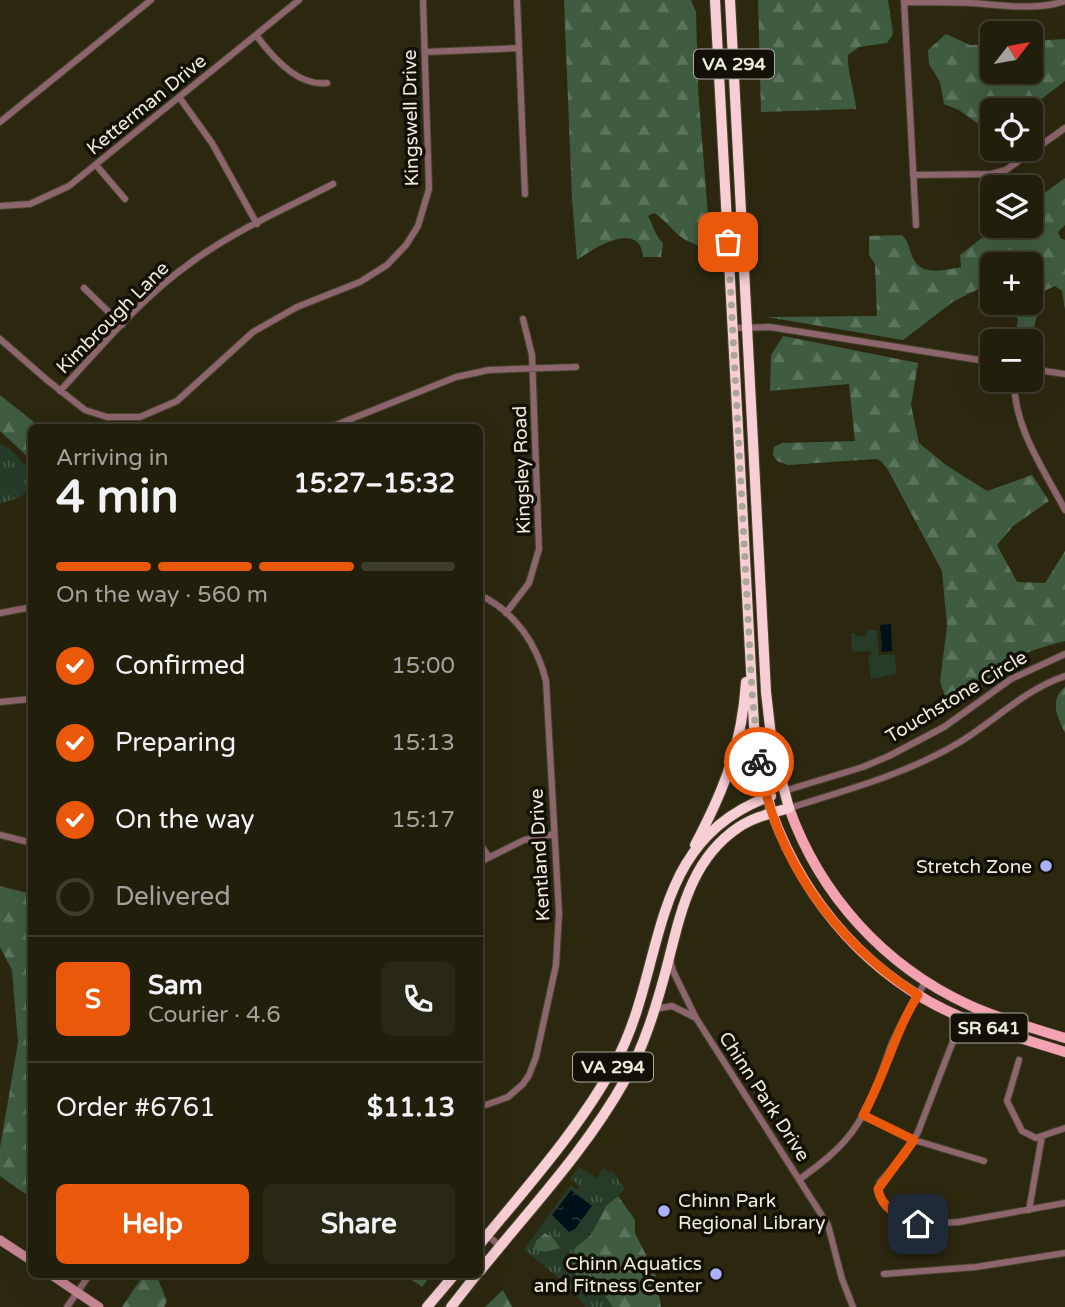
<!DOCTYPE html>
<meta charset="utf-8">
<style>
body{margin:0;font-family:"Varela Round",sans-serif;background:#292715;color:#f1f3f6;height:100vh;display:flex;flex-direction:column;font-size:26px;white-space:nowrap}
*{box-sizing:border-box;margin:0}
p{font-size:23px;color:#a2a29d}
.icon{flex:none;width:38px;height:38px;fill:none;stroke:currentColor;stroke-width:2;stroke-linecap:round;stroke-linejoin:round}
.map{position:relative;flex:1;overflow:hidden}
.sheet{position:absolute;left:28px;top:424px;width:455px;height:854px;display:flex;flex-direction:column;background:#211e0c;border-radius:10px;box-shadow:0 7px 28px #0002,0 0 0 2px #3e3c2d}
.sheet>*{flex:none}
.needle{width:46px;rotate:59deg}
.buttons{position:absolute;left:980px;top:21px;display:grid;gap:14px}
.buttons a{display:grid;place-items:center;width:63px;height:63px;border-radius:10px;background:#211e0c;box-shadow:0 7px 28px #0002,0 0 0 2px #3e3c2d;font-size:35px}
.pin{position:absolute;display:grid;place-items:center;width:60px;height:60px;color:#fff;margin:-30px;border-radius:14px;box-shadow:0 4px 10px #0006}
.courier{position:absolute;display:grid;place-items:center;width:70px;height:70px;margin:-35px;border:5px solid #ea580c;border-radius:50%;background:#fff;color:#222;box-shadow:0 2px 9px #0007}
.summary em{font-style:normal;font-weight:700}
.summary div{display:flex;flex-direction:column-reverse}
.summary{display:flex;align-items:center;justify-content:space-between;height:119px;padding:0 28px}
h1{font-size:46px;font-weight:700;line-height:52px}
.bar{display:grid;grid-template-columns:repeat(4,1fr);gap:10px 7px;align-content:center;height:84px;padding:0 28px}
.bar i{height:9px;border-radius:5px;background:#3e3c2d}
.bar .current{background:#ea580c}
.bar p{grid-column:span 4}
.line{display:flex;align-items:center;gap:18px;padding:0 28px;border-top:2px solid #3e3c2d}
.line div{flex:1}
.round{display:grid;place-items:center;flex:none;width:74px;height:74px;border-radius:10px;background:#292715}
ol{padding:0 28px;list-style:none}
li{display:flex;align-items:center;gap:21px;height:77px}
li p{margin-inline-start:auto}
li .icon{padding:7px;border-radius:50%;background:#ea580c;color:#fff;stroke-width:4}
li:last-child{color:#a2a29d}
li i{width:38px;height:38px;border:4px solid #3e3c2d;border-radius:50%}
.primary-button{display:flex;gap:14px;margin-top:auto;padding:14px 28px}
.primary-button a{flex:1;height:80px;border-radius:10px;background:#ea580c;color:#fff;font-size:28px;font-weight:700;line-height:80px;text-align:center}
.primary-button a+a{background:#292715;color:#f1f3f6}
.map>svg:first-child{display:block}
.grass{fill:url(#grass-tufts)}
.forest{fill:url(#forest-firs)}
.park{fill:#263c28}
.water{fill:url(#water-ripples)}
.lines{fill:none;stroke-linecap:round;stroke-linejoin:round}
.street-casing{stroke:#47432d;stroke-width:8}
.secondary-casing{stroke:#47432d;stroke-width:10}
.primary-casing{stroke:#47432d;stroke-width:11}
.highway-casing{stroke:#47432d;stroke-width:12}
.street{stroke:#8d656c;stroke-width:6}
.secondary{stroke:#c68793;stroke-width:9}
.primary{stroke:#f3a2b1;stroke-width:10}
.highway{stroke:#f6ced4;stroke-width:10}
.done{stroke:#aba796;stroke-width:7;stroke-dasharray:0 12.6}
.route{stroke:#ea580c;stroke-width:9}
.poi-dot{fill:#a9b0fc;stroke:#131007;stroke-width:2.5}
.labels{text-anchor:middle;stroke-width:7;stroke-linejoin:round;paint-order:stroke}
.shield{fill:#131007;stroke:#adaa9e;stroke-width:2}
.shield-label{font-size:18px;font-weight:bold;fill:#efecde}
.street-label{font-size:19px;fill:#efecde;stroke:#131007}
.poi-label{font-size:19px;fill:#efecde;stroke:#131007;text-anchor:end}
</style>
<div class="map">
<svg width="1065" height="1307" viewBox="0 0 1065 1307">
<defs>
<pattern id="grass-tufts" width="24" height="20" patternUnits="userSpaceOnUse" patternTransform="scale(1.75)"><rect width="24" height="20" fill="#263c28"/><path d="M3 7l-1-3M5 7V3M7 7l1-3M15 17l-1-3M17 17v-4M19 17l1-3" fill="none" stroke="#465847"/></pattern>
<pattern id="forest-firs" width="22" height="20" patternUnits="userSpaceOnUse" patternTransform="scale(1.75)"><rect width="22" height="20" fill="#3f5c41"/><path d="M5 1l3.5 6h-7zM16 11l3.5 6h-7z" fill="#5b745c"/></pattern>
<pattern id="water-ripples" width="26" height="14" patternUnits="userSpaceOnUse" patternTransform="scale(1.75)"><rect width="26" height="14" fill="#001018"/><path d="M2 4q2-2 4 0t4 0M15 11q2-2 4 0t4 0" fill="none" stroke="#263339"/></pattern>
</defs>
<rect width="100%" height="100%" fill="#2c2810"/>
<path class="grass" d="M 0,444 L 10,449 L 32,472 L 31,488 L 20,497 L 0,504 Z
M 579,1167 L 597,1178 L 602,1170 L 607,1168 L 606,1171 L 611,1173 L 612,1170 L 625,1189 L 606,1206 L 591,1235 L 575,1248 L 576,1276 L 602,1292 L 613,1307 L 586,1307 L 563,1282 L 524,1249 L 571,1185 L 577,1190 L 580,1186 L 570,1179 Z"/>
<path class="forest" d="M 564,0 L 691,0 L 696,12 L 698,89 L 711,254 L 706,255 C 697,241 695,246 684,239 C 673,232 666,220 654,213 L 648,216 C 653,225 655,236 663,243 L 661,257 L 643,257 C 640,219 594,248 577,260 L 572,199 Z
M 758,0 L 888,0 L 893,34 L 887,43 L 859,47 L 848,55 C 847,73 855,91 856,109 L 761,112 Z
M 946,34 L 970,45 L 992,44 L 992,72 L 1031,72 L 1031,41 L 1065,39 L 1065,81 L 1027,110 L 992,110 L 992,130 L 988,131 L 959,110 L 944,104 L 940,82 L 929,64 L 928,50 Z
M 1065,178 L 1065,225 L 1058,232 L 1061,239 L 1065,240 L 1065,309 L 1062,291 L 1055,286 L 1044,291 L 1030,341 L 1010,341 L 1016,333 L 1018,319 L 1007,303 L 1031,303 L 1031,264 L 992,264 L 992,286 L 987,285 L 954,301 L 903,340 L 767,317 L 877,316 L 875,264 L 869,255 L 869,236 L 902,235 C 910,243 909,251 914,260 C 922,276 947,270 961,267 L 960,255 L 997,226 L 1031,226 L 1031,203 Z
M 783,336 L 918,363 L 911,405 L 919,443 L 946,465 L 987,491 L 1032,475 L 1049,501 L 1013,526 L 997,545 L 1017,582 L 1045,583 L 1065,551 L 1065,641 C 1045,646 1021,653 1004,665 C 988,676 971,711 948,704 L 940,682 L 947,626 L 942,571 L 888,470 L 881,461 L 876,459 L 788,465 L 777,461 L 773,455 L 774,447 L 782,443 L 855,441 L 849,384 L 770,391 L 771,355 Z
M 0,395 L 40,427 L 32,427 L 31,460 L 0,431 Z
M 1065,687 L 1065,733 C 1057,717 1049,700 1065,687 Z
M 0,886 L 31,894 L 31,1198 L 0,1176 L 0,1148 L 18,1042 L 12,970 L 0,947 Z
M 618,1196 L 635,1220 L 635,1233 L 655,1273 L 661,1307 L 613,1307 L 602,1292 L 576,1276 L 571,1263 L 575,1248 L 591,1235 L 606,1206 Z
M 545,1233 L 554,1239 L 560,1248 L 546,1252 L 535,1250 L 534,1247 L 536,1241 Z
M 144,1274 L 158,1274 L 157,1277 L 167,1301 L 164,1307 L 122,1307 Z
M 403,1274 L 432,1274 L 422,1287 Z
M 503,1290 L 512,1307 L 485,1307 Z"/>
<path class="park" d="M 867,630 L 877,630 L 879,655 L 895,654 L 896,674 L 871,679 L 868,656 L 871,655 L 871,651 L 852,652 L 851,633 L 855,633 L 856,637 L 867,635 Z"/>
<path class="water" d="M 891,624 L 892,651 L 882,652 L 880,625 Z
M 571,1190 L 592,1206 L 575,1229 L 569,1232 L 552,1215 Z"/>
<g class="lines">
<g class="street-casing">
<path id="street" d="M 517,0 L 525,194
M 904,0 L 916,225
M 904,2 C 926,2 949,2 971,3 C 1002,5 1035,11 1065,1
M 256,35 C 272,57 298,87 327,83
M 425,52 L 519,48
M 179,97 L 212,143 L 257,224
M 0,122 L 151,0
M 96,165 L 125,199
M 913,175 L 991,174 L 1006,170 L 1065,128
M 0,206 L 30,204 L 69,186 L 299,0
M 84,288 L 122,325
M 733,328 L 770,327 L 992,362
M 0,339 L 47,380 L 85,410 L 107,417 L 140,417 L 177,401 L 253,332 L 297,307 L 360,282 L 387,265 L 406,245 L 418,226 L 429,189 L 423,0
M 1031,369 L 1065,374
M 1014,380 C 1014,428 1043,468 1065,510
M 60,391 C 101,347 140,299 189,264 C 233,231 285,209 333,184
M 331,427 L 456,377 L 489,370 L 576,367
M 480,595 C 515,612 537,644 546,681 L 559,913 L 556,965 L 536,1057 L 529,1075 L 523,1084 L 508,1097 L 480,1107
M 0,613 L 32,607
M 506,613 L 529,583 L 539,549 L 532,355 L 523,319
M 0,702 L 31,699
M 784,791 L 863,767 L 889,756 L 944,727 L 1011,679 L 1065,654
M 789,808 C 847,790 907,774 960,742 C 996,720 1024,690 1065,676
M 0,835 L 32,843
M 480,843 L 488,856
M 480,862 L 524,840 L 554,834
M 670,959 L 673,971 L 696,1018 L 828,1225 L 842,1279 L 853,1307
M 655,1009 L 672,1006 L 694,1017
M 955,1036 L 918,1132 L 905,1155 L 880,1182 L 878,1189 L 880,1198 L 901,1218 L 927,1224 L 959,1222 L 1065,1203
M 1019,1060 L 1007,1101 L 1022,1131 L 1036,1138 L 1065,1128
M 863,1115 L 914,1140 L 984,1161
M 800,1179 C 819,1165 838,1151 852,1132 C 871,1106 880,1078 890,1048 C 899,1025 913,1003 926,981
M 1029,1210 L 1042,1136
M 480,1229 L 500,1246
M 884,1274 L 976,1267 L 1065,1253
M 67,1307 L 90,1274"/>
</g>
<g class="secondary-casing">
<path id="secondary" d="M 0,1240 L 32,1261
M 50,1274 L 99,1307"/>
</g>
<g class="primary-casing">
<path id="primary" d="M 789,808 C 820,895 884,966 969,1005 C 999,1019 1033,1028 1065,1038
M 772,813 C 806,905 872,980 963,1018 C 996,1032 1031,1041 1065,1052"/>
</g>
<g class="highway-casing">
<path id="highway" d="M 715,0 L 754,726 L 761,773 L 772,813
M 695,845 C 724,790 742,745 746,682
M 480,1244 C 526,1188 579,1129 614,1065 C 668,968 644,841 771,796
M 480,1271 C 529,1210 586,1150 625,1080 C 644,1047 656,1007 666,970 C 680,917 689,860 739,827 C 754,817 772,813 789,808 L 772,745 L 766,692 L 730,0
M 427,1307 L 455,1274
M 451,1307 L 477,1274"/>
</g>
<use href="#street" class="street"/>
<use href="#secondary" class="secondary"/>
<use href="#primary" class="primary"/>
<use href="#highway" class="highway"/>
</g>
<g class="lines">
<path class="done" d="M 728,242 L 752,692 L 759,762"/>
<path class="route" d="M 759,762 C 776,860 834,941 918,995 C 894,1033 885,1076 863,1115 L 914,1140 L 878,1189 C 881,1208 901,1219 918,1224"/>
</g>
<g class="poi-dot">
<circle cx="1046" cy="866" r="7"/>
<circle cx="664" cy="1211" r="7"/>
<circle cx="716" cy="1274" r="7"/>
</g>
<g class="labels">
<g class="shield">
<rect x="694" y="49.5" width="80" height="29" rx="5"/>
<rect x="950.5" y="1013.5" width="77" height="29" rx="5"/>
<rect x="573" y="1052.5" width="80" height="29" rx="5"/>
</g>
<g class="shield-label">
<text x="734" y="70">VA 294</text>
<text x="989" y="1034">SR 641</text>
<text x="613" y="1073">VA 294</text>
</g>
<g class="street-label">
<text transform="translate(146 104) rotate(-39)" y="7">Ketterman Drive</text>
<text transform="translate(410 118) rotate(-91)" y="7">Kingswell Drive</text>
<text transform="translate(112 317) rotate(-45)" y="7">Kimbrough Lane</text>
<text transform="translate(521 470) rotate(-92)" y="7">Kingsley Road</text>
<text transform="translate(956 696) rotate(-31)" y="7">Touchstone Circle</text>
<text transform="translate(539 855) rotate(-93)" y="7">Kentland Drive</text>
<text transform="translate(765 1096) rotate(57)" y="7">Chinn Park Drive</text>
</g>
<g class="poi-label">
<text x="1032" y="873">Stretch Zone</text>
<text x="678" y="1207" text-anchor="start">Chinn Park<tspan x="678" dy="22">Regional Library</tspan></text>
<text x="702" y="1270">Chinn Aquatics<tspan x="702" dy="22">and Fitness Center</tspan></text>
</g>
</g>
</svg>
<div class="buttons">
<a><svg class="needle" viewBox="-14 -14 28 28"><path d="M0-13l5 13h-10z" fill="#e53935"/><path d="M0 13l5-13h-10z" fill="#a2a29d"/></svg></a>
<a><svg class="icon" aria-label="locate" viewBox="0 0 24 24"><circle cx="12" cy="12" r="6"/><path d="M12 2v4M12 18v4M2 12h4M18 12h4"/></svg></a>
<a><svg class="icon" aria-label="layers" viewBox="0 0 24 24"><path d="M12 4l9 5-9 5-9-5zM3 14l9 5 9-5"/></svg></a>
<a>+</a>
<a>−</a>
</div>
<div class="pin" style="left:728px;top:242px;background:#ea580c"><svg class="icon" aria-label="bag" viewBox="0 0 24 24"><path d="M5 8h14l-1 12H6zM9 8a3 3 0 0 1 6 0"/></svg></div>
<div class="pin" style="left:918px;top:1224px;background:#1f2937"><svg class="icon" aria-label="home" viewBox="0 0 24 24"><path d="M3 11l9-7 9 7M6 9v11h12V9"/></svg></div>
<div class="courier" style="left:759px;top:762px"><svg class="icon" aria-label="bike" viewBox="0 0 24 24"><circle cx="6" cy="16" r="4"/><circle cx="18" cy="16" r="4"/><path d="M6 16l4-8h5l3 8M10 8l3 8H6M13 5h3"/></svg></div>
<section class="sheet">
<div class="summary"><div><h1>4 min</h1><p>Arriving in</p></div><em>15:27–15:32</em></div>
<div class="bar"><i class="current"></i><i class="current"></i><i class="current"></i><i></i><p>On the way · 560 m</p></div>
<ol>
<li><svg class="icon" aria-label="check" viewBox="0 0 24 24"><path d="M5 12l5 5 9-10"/></svg>Confirmed<p>15:00</p></li>
<li><svg class="icon" aria-label="check" viewBox="0 0 24 24"><path d="M5 12l5 5 9-10"/></svg>Preparing<p>15:13</p></li>
<li><svg class="icon" aria-label="check" viewBox="0 0 24 24"><path d="M5 12l5 5 9-10"/></svg>On the way<p>15:17</p></li>
<li><i></i>Delivered</li>
</ol>
<div class="line" style="height:126px"><b class="round" style="background:#ea580c;color:#fff">S</b><div><b>Sam</b><p>Courier · 4.6</p></div><a class="round"><svg class="icon" aria-label="phone" viewBox="0 0 24 24"><path d="M5 4h4l2 5-3 2q2 4 5 5l2-3 5 2v4C11 20 4 13 5 4z"/></svg></a></div>
<div class="line" style="height:91px"><div>Order #6761</div><b>$11.13</b></div>
<div class="primary-button"><a>Help</a><a>Share</a></div>
</section>
</div>
